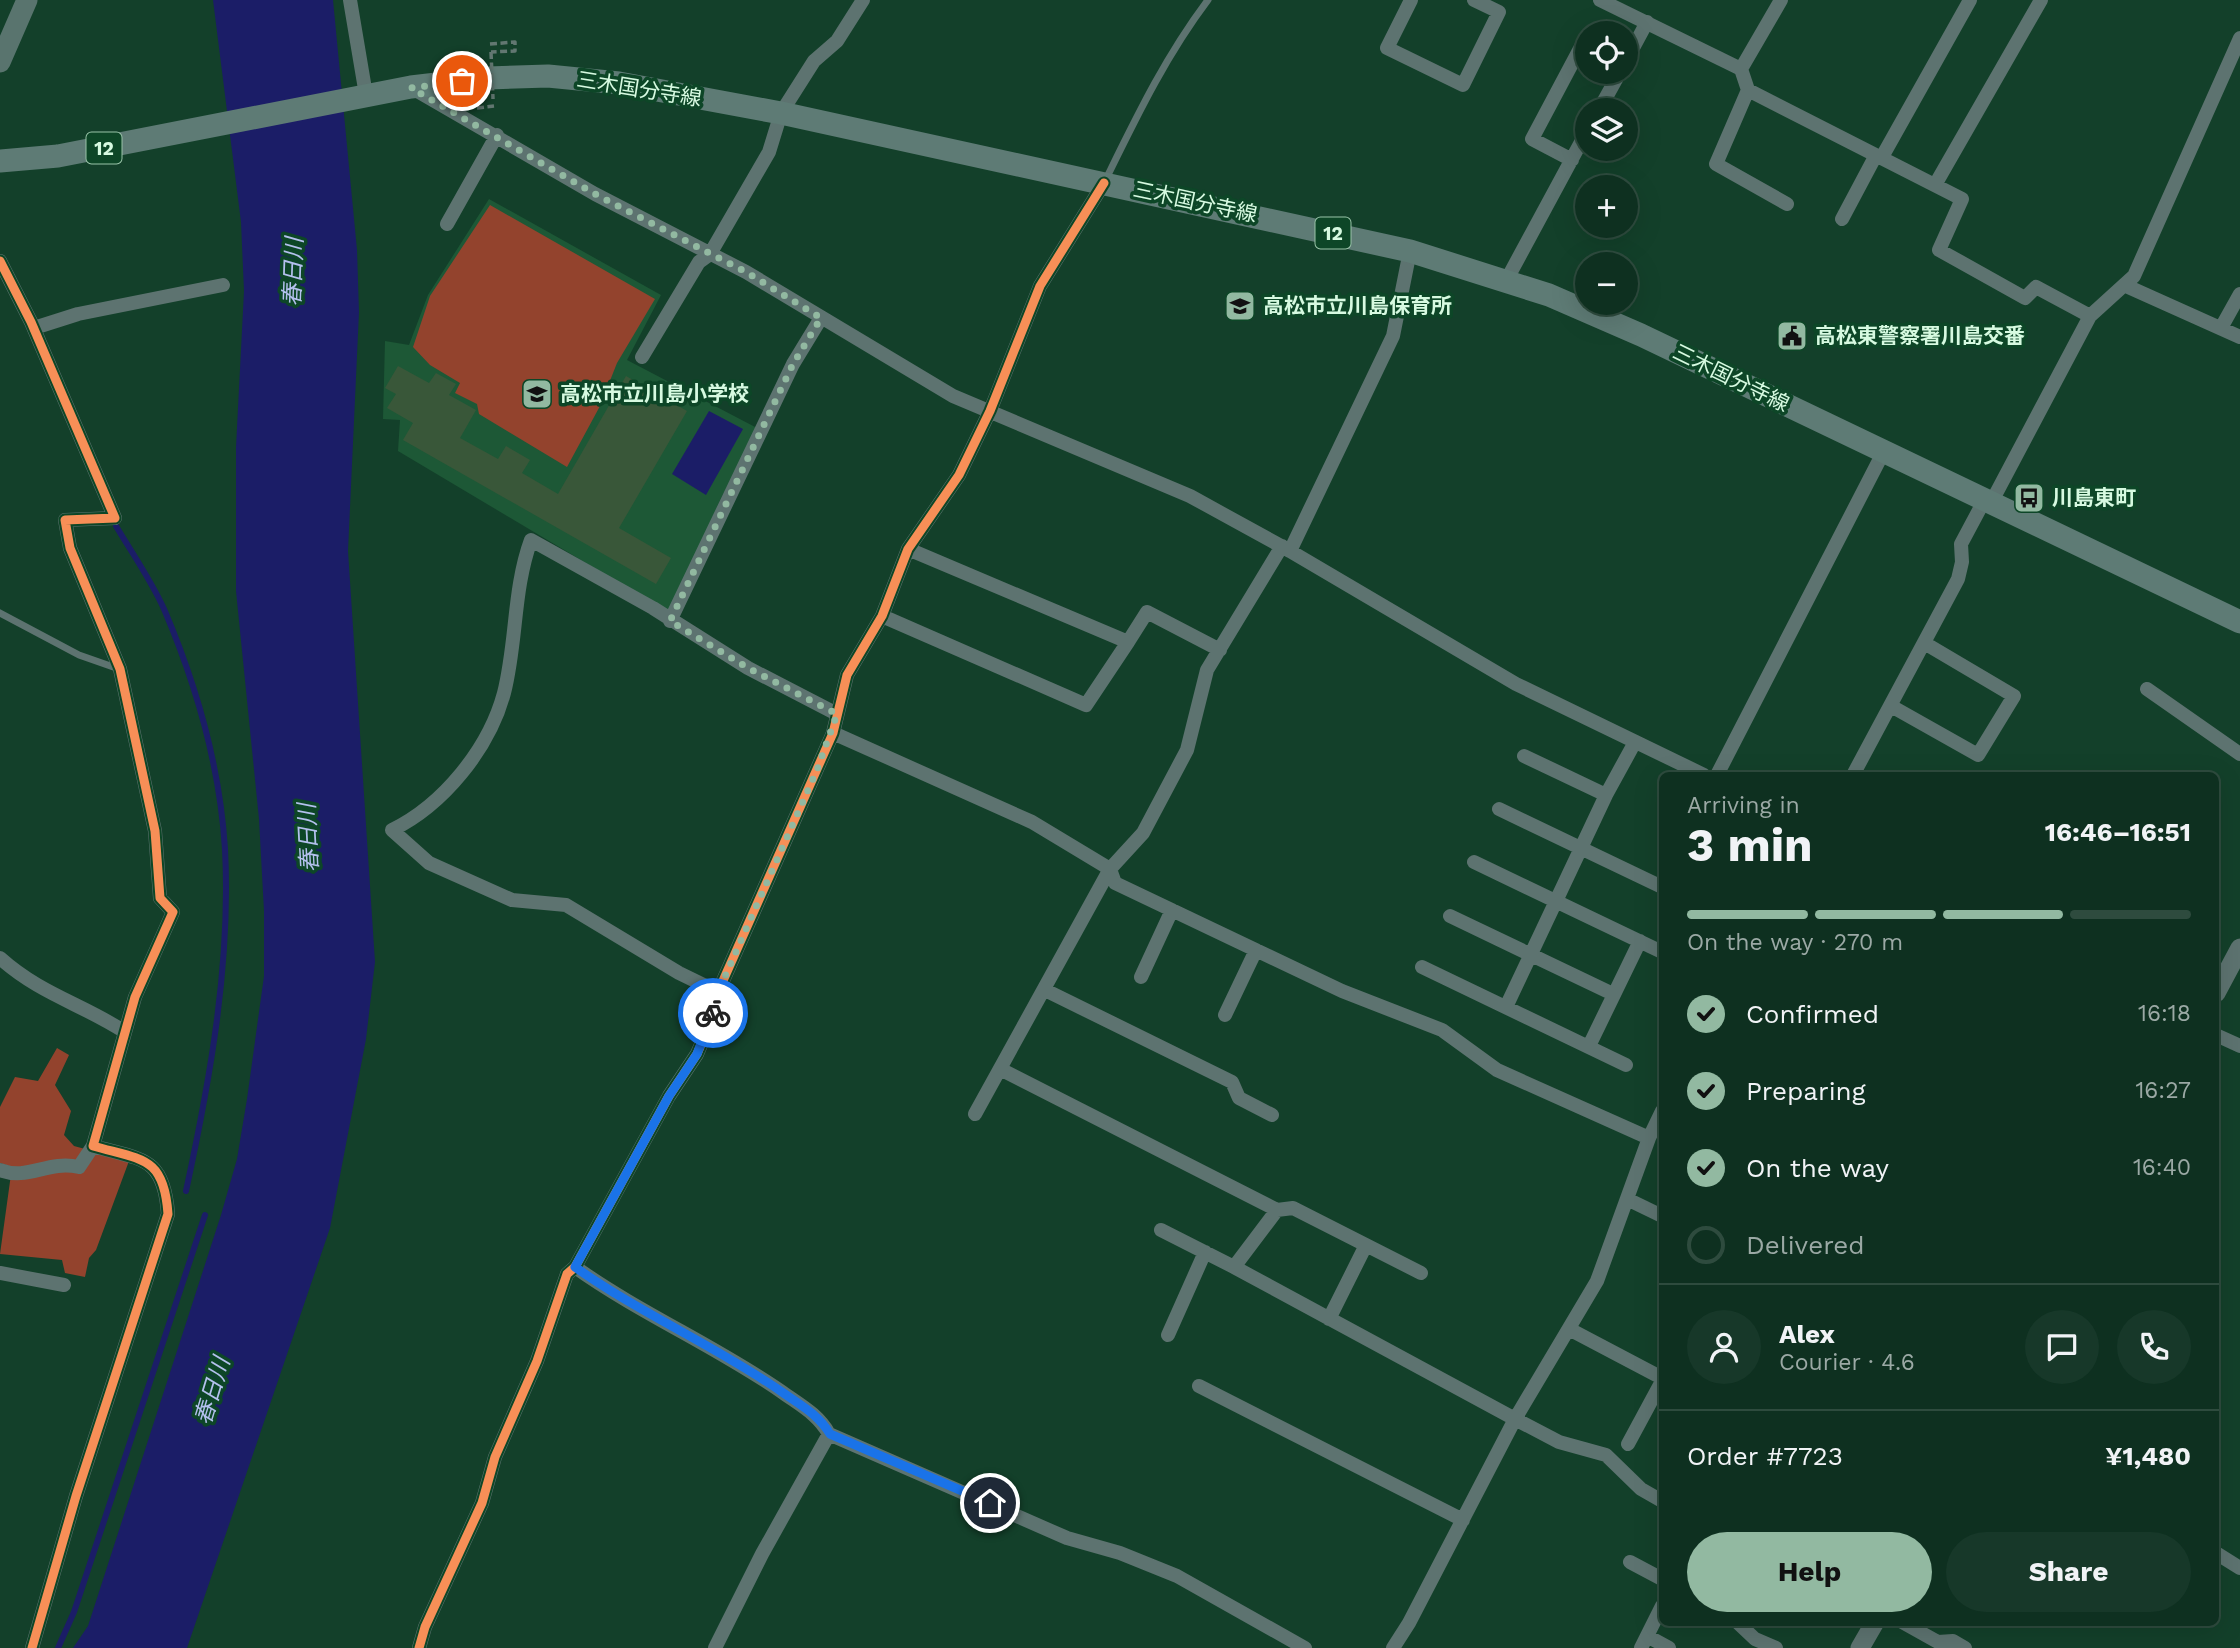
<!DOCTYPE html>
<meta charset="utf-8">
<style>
body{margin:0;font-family:"Work Sans","Noto Sans JP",sans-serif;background:#173829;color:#f1f3f6;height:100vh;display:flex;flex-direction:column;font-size:26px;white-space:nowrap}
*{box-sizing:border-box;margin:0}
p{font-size:23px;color:#9ba9a5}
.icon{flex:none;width:38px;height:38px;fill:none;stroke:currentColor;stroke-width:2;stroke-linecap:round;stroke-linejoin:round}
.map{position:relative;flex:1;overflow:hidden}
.side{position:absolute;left:1659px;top:772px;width:560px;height:854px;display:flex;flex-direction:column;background:#0e3020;border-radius:10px;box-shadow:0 7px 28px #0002,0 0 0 2px #2e4b3e}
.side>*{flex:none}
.tools{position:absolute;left:1575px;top:21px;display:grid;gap:14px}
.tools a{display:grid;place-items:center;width:63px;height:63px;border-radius:50%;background:#0e3020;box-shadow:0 7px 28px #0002,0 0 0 2px #2e4b3e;font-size:35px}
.pin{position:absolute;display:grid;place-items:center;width:60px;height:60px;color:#fff;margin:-30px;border:4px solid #fff;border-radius:50%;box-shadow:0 2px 7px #0007}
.courier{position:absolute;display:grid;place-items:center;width:70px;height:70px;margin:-35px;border:5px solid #1a73e8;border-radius:50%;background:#fff;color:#222;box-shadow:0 2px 9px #0007}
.overview em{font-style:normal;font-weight:700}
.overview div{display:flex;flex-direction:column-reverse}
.overview{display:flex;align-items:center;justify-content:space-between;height:119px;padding:0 28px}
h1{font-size:46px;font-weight:700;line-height:52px}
.bar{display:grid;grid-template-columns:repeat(4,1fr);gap:10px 7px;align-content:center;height:84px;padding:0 28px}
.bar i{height:9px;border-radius:5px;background:#2e4b3e}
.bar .active{background:#92b9a1}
.bar p{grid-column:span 4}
.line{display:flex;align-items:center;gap:18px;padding:0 28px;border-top:2px solid #2e4b3e}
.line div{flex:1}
.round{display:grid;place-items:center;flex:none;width:74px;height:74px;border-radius:37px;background:#173829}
ol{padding:0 28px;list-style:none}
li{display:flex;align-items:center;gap:21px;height:77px}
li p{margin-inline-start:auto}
li .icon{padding:7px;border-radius:50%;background:#92b9a1;color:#111;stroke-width:4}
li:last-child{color:#9ba9a5}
li i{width:38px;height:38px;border:4px solid #2e4b3e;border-radius:50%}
.button{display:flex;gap:14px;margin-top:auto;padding:14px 28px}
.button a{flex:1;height:80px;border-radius:42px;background:#92b9a1;color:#111;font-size:28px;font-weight:700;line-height:80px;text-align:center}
.button a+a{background:#173829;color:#f1f3f6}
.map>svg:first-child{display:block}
.built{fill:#1d5836}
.green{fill:#93432d}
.water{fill:#1b1d67}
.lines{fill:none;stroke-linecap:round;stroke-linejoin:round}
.stream{stroke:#1b1d67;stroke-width:6}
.building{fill:#395739}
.path{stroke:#627771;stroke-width:3.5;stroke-dasharray:7 3.5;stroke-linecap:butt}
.service{stroke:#5d7370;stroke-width:7}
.minor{stroke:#5d7370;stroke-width:14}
.tertiary{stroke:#5d7370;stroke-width:19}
.secondary{stroke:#59746e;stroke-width:21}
.primary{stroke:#5e7b75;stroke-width:23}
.path-bridge{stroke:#627771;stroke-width:3.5;stroke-dasharray:7 3.5;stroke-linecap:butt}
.cycleway-casing{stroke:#0d4627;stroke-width:13}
.cycleway{stroke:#f78f57;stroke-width:9}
.done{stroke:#92b9a1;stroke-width:7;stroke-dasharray:0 12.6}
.route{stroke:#1a73e8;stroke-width:9}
.labels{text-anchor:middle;stroke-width:7;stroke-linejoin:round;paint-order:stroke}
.shield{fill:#0d4627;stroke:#9ac4a9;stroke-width:2}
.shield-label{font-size:19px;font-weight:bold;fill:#d7fae1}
.street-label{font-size:21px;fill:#d7fae1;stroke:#0d4627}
.poi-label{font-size:21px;font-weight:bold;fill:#d7fae1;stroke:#0d4627;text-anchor:start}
.water-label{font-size:23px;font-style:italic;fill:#b4c0ee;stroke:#0d4627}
</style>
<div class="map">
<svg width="2240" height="1648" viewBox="0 0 2240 1648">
<rect width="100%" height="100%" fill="#13402a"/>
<path class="built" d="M 489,199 L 661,295 L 627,360 L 757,428 L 721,498 L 670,613 L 398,451 L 400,420 L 383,419 L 385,341 L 409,345 L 428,295 Z"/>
<path class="green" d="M 490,205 L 655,299 L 617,363 L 600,406 L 567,467 L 479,414 L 477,404 L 455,393 L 460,383 L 430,365 L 413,347 L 430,296 Z
M 57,1048 L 69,1055 L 55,1085 L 71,1111 L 64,1135 L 74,1146 L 129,1161 L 96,1250 L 89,1258 L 85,1277 L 65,1273 L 62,1260 L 0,1254 L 12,1167 L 0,1163 L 0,1107 L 15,1077 L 38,1081 Z"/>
<path class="water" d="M 213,0 L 333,0 L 357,250 L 359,312 L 348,551 L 375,962 L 366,1039 L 330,1228 L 187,1648 L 73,1648 L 88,1626 L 221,1215 L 237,1159 L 247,1099 L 264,976 L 264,911 L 259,819 L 236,591 L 236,447 L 244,291 L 241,222 Z
M 709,411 L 743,429 L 706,495 L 672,474 Z"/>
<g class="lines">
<path class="stream" d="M 116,526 C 132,553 151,580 164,609 C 196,684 220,768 225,849 C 231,963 210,1080 186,1191
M 58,1648 L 74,1612 L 205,1215"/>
</g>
<path class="building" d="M 398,366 L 429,383 L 436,373 L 456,384 L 449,395 L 476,410 L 460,438 L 498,459 L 506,446 L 530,460 L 522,473 L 558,494 L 626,376 L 687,411 L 619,528 L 671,558 L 656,584 L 403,440 L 413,423 L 387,408 L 396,394 L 385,388 Z"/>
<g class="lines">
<path class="path" d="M 490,44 L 515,42 L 515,51 L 491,52
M 477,108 L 494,106"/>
<path class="service" d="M 1105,181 C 1136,118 1165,57 1208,0
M 0,613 L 79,655 L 119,669"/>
<path class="minor" d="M 350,0 L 366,95
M 1411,0 L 1387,48 L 1463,85 L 1499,12 L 1474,0
M 1600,0 L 1741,69 L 1748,90 L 1962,199 L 1939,250 L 2025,298 L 2036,287 L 2090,316
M 1626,61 L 1647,22
M 1741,69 L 1781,0
M 412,88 L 595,194 L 746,272 L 953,396 L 1190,496 L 1290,551 L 1516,684 L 1704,775
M 1748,90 L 1716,164 L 1787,204
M 1599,110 L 1620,72
M 1882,157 L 1970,0
M 1572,160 L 1532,139 L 1583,43 L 1587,46
M 1935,185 L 2041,0
M 1842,219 L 1876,155
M 447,224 L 497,135
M 0,261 L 31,322 L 115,518 L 65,520 L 70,548 L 120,669 L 155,831 L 160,898 L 173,912 L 135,997 L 93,1146 C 142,1160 164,1156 168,1214 L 76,1496 L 32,1648
M 1506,281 L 1587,131
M 2124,285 L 2240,337
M 34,328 L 78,314 L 223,285
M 2221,328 L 2240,294
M 642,357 L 699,262 L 710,254 L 769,152 L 781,113 L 814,61 L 837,41 L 863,0
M 1991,503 L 2090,316 L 2134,276 L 2240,38
M 908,549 L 1128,642 L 1147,612 L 1220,650
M 1290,551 L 1393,336 L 1410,251
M 882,616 L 1086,705 L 1128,642
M 670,621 L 793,364 L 821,318
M 2147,689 L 2240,754
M 1891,706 L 1978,755 L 2014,696 L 1926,644
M 833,733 L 1032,822 L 1110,869 L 1115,883 L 1342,991 L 1442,1030 L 1497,1070 L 1649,1138
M 1524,756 L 1606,795
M 1717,775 L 1884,451
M 1853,775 L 1958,579 L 1962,562 L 1961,544 L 1985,499
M 1499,809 L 1662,887
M 1474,862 L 1662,952
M 1450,916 L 1613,994
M 0,958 C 40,994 82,1004 125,1032
M 1422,967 L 1626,1065
M 1141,977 L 1172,910
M 1045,990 L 1232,1082 L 1239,1098 L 1272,1115
M 718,992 L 679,973 L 566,905 L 512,900 L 429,863 L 392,830 C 443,805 489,749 504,693 C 517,642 513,589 531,540 L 653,608 L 748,668 L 837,714
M 1506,1007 L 1606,795 L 1635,742
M 1225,1015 L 1256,950
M 2216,1035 L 2240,1046
M 1589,1046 L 1640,941
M 1000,1069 L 1277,1210 L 1234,1267 L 1515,1419 L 1559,1442 L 1606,1455 L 1641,1489 L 1662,1501
M 975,1114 L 1110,869 L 1143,833 L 1187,750 L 1207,670 L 1282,546
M 0,1170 C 28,1181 47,1160 79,1167 L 93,1146
M 1627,1199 L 1662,1216
M 1277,1210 L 1293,1208 L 1421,1273
M 1161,1230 L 1234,1267
M 575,1267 C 641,1314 716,1346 782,1392 C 800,1405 818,1414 829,1434 L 1067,1538 L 1120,1553 L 1177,1576 L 1305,1648
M 0,1273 L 64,1285
M 1329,1319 L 1366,1245
M 1569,1329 L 1662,1378
M 1168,1335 L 1205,1252
M 1199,1386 L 1463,1520
M 1628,1444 L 1662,1381
M 2216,1553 L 2240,1568
M 1630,1562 L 1662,1579
M 1737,1622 L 1755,1639 L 1776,1648
M 1902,1622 L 1938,1642 L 1953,1641 L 1965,1648
M 1647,1636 L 1669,1648
M 419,1648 L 425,1627 L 482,1503 L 495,1457 L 537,1361 L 567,1274 L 575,1267 L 669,1096 L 697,1054 L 709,1026 L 718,992 L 833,733 L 847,675 L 882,616 L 908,549 L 959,475 L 990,411 L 1040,286 L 1104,183
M 715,1648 L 762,1554 L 829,1434
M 1393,1648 L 1409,1623 L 1515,1419 L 1597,1281 L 1649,1138 L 1662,1111
M 1641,1648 L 1662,1606"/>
<path class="tertiary" d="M 2216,993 L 2240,948
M 1860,1648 L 1875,1622"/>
<path class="secondary" d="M 0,62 L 27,0"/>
<path class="primary" d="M 0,161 L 58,156 L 411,87 L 488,78 L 548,76 L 619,83 L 781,113 L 1410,251 L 1549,295 L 1641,335 L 2240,622"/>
<path class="path-bridge" d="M 491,52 L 493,99"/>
<g class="cycleway-casing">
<path id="cycleway" d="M 0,261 L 31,322 L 115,518 L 65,520 L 70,548 L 120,669 L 155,831 L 160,898 L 173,912 L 135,997 L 93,1146 C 142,1160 164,1156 168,1214 L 76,1496 L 32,1648
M 419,1648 L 425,1627 L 482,1503 L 495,1457 L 537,1361 L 567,1274 L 575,1267 L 669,1096 L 697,1054 L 709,1026 L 718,992 L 833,733 L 847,675 L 882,616 L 908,549 L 959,475 L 990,411 L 1040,286 L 1104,183"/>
</g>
<use href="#cycleway" class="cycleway"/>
</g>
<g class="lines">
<path class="done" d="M 462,81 L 411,88 L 595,194 L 746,272 L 821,318 L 793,364 L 670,621 L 748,668 L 837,714 L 817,770 L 718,992 L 713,1013"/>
<path class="route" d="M 713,1013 L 697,1054 L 669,1096 L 575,1267 C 641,1314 716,1346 782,1392 C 800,1405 818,1414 830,1434 L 990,1503"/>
</g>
<defs>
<g id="school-square" transform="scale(1.575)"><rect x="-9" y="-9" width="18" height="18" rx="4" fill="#92b9a1" stroke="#0d4627"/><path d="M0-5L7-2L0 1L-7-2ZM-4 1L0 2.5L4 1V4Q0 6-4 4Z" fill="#111"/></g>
<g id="civic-square" transform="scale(1.575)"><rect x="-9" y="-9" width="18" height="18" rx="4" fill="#92b9a1" stroke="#0d4627"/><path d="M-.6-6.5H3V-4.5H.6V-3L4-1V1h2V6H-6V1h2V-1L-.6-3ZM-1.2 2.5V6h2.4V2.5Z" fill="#111"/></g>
<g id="bus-square" transform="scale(1.575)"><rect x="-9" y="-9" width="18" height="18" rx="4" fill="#92b9a1" stroke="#0d4627"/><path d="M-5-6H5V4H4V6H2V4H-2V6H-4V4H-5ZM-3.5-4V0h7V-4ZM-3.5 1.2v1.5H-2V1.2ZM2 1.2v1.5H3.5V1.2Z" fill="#111"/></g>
</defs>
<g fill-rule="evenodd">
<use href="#school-square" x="1240" y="306"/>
<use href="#civic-square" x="1792" y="336"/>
<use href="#school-square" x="537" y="394"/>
<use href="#bus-square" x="2029" y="498"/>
</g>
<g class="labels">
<g class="shield">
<rect x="86.5" y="132.5" width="35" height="31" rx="5"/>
<rect x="1315.5" y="217.5" width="35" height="31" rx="5"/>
</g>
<g class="shield-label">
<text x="104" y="155">12</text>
<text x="1333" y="240">12</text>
</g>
<g class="street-label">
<text transform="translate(639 89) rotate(9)" y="7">三木国分寺線</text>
<text transform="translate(1195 202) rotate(12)" y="7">三木国分寺線</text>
<text transform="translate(1731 378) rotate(26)" y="7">三木国分寺線</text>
</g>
<g class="poi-label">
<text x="1263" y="313">高松市立川島保育所</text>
<text x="1815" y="343">高松東警察署川島交番</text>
<text x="560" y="401">高松市立川島小学校</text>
<text x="2052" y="505">川島東町</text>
</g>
<g class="water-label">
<text transform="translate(293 272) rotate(-88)" y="8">春日川</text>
<text transform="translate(308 838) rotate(-93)" y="8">春日川</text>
<text transform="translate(212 1391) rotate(-73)" y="8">春日川</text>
</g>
</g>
</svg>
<div class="tools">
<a><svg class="icon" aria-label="locate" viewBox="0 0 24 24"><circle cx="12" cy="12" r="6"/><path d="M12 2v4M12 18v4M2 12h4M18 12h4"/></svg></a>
<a><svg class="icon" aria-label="layers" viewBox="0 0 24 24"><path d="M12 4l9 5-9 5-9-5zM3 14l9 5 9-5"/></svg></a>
<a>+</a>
<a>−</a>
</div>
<div class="pin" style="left:462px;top:81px;background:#ea580c"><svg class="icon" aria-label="bag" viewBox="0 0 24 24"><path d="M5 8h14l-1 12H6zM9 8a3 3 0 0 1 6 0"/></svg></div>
<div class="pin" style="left:990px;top:1503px;background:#1f2937"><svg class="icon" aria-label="home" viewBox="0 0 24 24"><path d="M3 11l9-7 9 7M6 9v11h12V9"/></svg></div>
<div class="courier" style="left:713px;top:1013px"><svg class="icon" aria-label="bike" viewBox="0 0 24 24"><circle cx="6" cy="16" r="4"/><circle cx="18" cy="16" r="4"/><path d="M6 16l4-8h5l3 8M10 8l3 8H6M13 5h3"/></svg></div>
<section class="side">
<div class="overview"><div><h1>3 min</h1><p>Arriving in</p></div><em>16:46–16:51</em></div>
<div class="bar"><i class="active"></i><i class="active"></i><i class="active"></i><i></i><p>On the way · 270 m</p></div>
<ol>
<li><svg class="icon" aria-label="check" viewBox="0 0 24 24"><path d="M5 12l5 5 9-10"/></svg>Confirmed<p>16:18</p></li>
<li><svg class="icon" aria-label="check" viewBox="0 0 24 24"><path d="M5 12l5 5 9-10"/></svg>Preparing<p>16:27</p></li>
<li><svg class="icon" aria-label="check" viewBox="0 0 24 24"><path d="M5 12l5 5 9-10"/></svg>On the way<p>16:40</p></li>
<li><i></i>Delivered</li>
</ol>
<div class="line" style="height:126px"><a class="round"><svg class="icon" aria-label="person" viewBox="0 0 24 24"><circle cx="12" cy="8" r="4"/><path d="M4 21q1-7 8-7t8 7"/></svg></a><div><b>Alex</b><p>Courier · 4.6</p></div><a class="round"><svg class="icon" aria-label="chat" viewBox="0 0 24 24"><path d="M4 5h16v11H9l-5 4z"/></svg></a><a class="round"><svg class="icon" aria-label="phone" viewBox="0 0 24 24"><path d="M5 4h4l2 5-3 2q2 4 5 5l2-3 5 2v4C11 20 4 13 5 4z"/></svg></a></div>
<div class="line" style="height:91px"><div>Order #7723</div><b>¥1,480</b></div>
<div class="button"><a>Help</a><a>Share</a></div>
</section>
</div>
